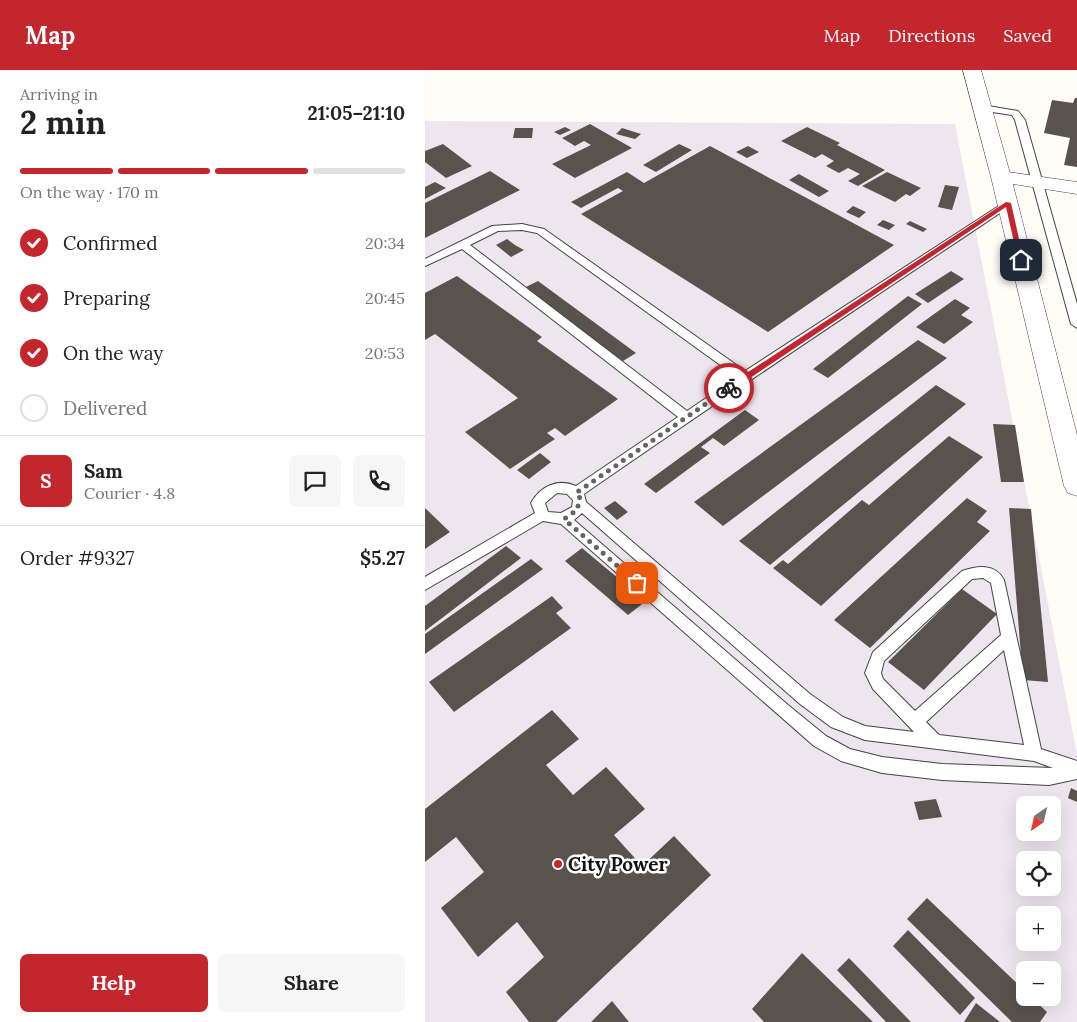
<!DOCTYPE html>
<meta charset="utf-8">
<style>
body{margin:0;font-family:Lora,serif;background:#f6f6f6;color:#222;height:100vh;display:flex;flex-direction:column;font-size:19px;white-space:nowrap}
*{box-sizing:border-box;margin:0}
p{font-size:16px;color:#767676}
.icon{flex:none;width:28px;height:28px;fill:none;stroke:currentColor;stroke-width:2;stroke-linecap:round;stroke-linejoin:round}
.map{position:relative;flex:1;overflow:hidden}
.panel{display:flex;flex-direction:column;background:#fff;width:425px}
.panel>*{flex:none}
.needle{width:32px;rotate:214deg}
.tools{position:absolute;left:591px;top:726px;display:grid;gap:10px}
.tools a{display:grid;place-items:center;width:45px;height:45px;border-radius:8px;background:#fff;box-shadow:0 5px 20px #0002;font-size:25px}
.pin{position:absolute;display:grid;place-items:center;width:42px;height:42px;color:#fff;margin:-21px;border-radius:10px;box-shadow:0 2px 8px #0006}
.courier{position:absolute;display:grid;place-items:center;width:50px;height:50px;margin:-25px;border:4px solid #c4262e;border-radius:50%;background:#fff;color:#222;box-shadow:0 1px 6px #0007}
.headline em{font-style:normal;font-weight:700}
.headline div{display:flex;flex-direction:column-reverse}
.headline{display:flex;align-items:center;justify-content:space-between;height:85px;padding:0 20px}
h1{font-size:32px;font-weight:700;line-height:38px}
.bar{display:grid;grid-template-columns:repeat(4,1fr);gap:8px 5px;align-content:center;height:60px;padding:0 20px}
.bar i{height:6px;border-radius:4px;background:#e0e0e0}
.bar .selected{background:#c4262e}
.bar p{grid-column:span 4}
.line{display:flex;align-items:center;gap:12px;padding:0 20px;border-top:1px solid #e0e0e0}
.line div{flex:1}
.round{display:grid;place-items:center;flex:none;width:52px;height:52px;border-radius:8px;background:#f6f6f6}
ol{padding:0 20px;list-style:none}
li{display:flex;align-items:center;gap:15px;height:55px}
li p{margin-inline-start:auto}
li .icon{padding:5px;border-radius:50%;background:#c4262e;color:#fff;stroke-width:4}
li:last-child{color:#767676}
li i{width:28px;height:28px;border:2px solid #e0e0e0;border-radius:50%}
.action{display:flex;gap:10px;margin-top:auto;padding:10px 20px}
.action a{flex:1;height:58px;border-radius:8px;background:#c4262e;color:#fff;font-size:20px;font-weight:700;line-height:58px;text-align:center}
.action a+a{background:#f6f6f6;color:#222}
header{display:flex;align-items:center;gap:30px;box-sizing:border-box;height:70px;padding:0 25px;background:#c4262e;color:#fff}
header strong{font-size:24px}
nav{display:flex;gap:28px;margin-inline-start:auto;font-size:18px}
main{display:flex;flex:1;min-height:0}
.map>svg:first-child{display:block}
.industrial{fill:#eee6ef;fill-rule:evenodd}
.building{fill:#5a524d}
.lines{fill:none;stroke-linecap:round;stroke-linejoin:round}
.service-casing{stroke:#444;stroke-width:2}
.minor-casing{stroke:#444;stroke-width:1}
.tertiary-casing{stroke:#444;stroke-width:1}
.service{fill:#fff;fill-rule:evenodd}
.minor{fill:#fff;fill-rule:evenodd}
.tertiary{fill:#fff;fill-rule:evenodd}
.route{fill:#c4262e}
.done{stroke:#646461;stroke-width:5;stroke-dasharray:0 9}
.poi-dot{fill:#c4262e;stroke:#fff;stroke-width:2}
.labels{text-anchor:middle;stroke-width:5;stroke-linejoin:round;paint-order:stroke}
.near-poi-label{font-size:19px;font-weight:bold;fill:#111;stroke:#fff;text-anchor:start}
</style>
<header>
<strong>Map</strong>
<nav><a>Map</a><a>Directions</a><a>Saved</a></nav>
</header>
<main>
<section class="panel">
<div class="headline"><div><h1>2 min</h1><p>Arriving in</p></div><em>21:05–21:10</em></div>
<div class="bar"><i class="selected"></i><i class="selected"></i><i class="selected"></i><i></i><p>On the way · 170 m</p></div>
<ol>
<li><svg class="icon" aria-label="check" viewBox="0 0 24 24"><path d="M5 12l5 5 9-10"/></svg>Confirmed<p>20:34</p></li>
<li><svg class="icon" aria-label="check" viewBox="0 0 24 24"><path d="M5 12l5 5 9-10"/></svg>Preparing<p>20:45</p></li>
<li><svg class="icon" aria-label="check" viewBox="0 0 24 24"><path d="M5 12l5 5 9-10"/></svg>On the way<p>20:53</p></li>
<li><i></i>Delivered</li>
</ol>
<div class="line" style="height:90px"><b class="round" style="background:#c4262e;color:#fff">S</b><div><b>Sam</b><p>Courier · 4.8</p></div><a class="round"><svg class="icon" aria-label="chat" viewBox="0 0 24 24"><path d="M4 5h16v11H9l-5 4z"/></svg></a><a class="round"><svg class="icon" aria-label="phone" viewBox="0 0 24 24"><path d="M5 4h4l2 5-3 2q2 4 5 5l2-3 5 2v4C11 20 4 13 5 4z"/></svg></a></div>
<div class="line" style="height:65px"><div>Order #9327</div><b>$5.27</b></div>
<div class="action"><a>Help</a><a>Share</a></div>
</section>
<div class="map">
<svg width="652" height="952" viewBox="0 0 652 952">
<rect width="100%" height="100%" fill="#fffdf5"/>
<path class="industrial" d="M 0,51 L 530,54 L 652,684 L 652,952 L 0,952 ZM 600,735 L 628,735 L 628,762 L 600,762 ZM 600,790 L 628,790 L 628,818 L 600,818 ZM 600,845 L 628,845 L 628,872 L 600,872 ZM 600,900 L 628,900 L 628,928 L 600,928 Z"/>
<path class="building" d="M 650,28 L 652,28 L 652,97 L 639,95 L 645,68 L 619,63 L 627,30 L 648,33 Z
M 165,54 L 207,78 L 150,108 L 127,94 L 166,75 L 159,71 L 150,76 L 137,68 Z
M 140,57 L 146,60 L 135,65 L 129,62 Z
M 382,57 L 415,73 L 412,75 L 460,100 L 433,116 L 423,111 L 435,104 L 423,98 L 414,103 L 401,96 L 409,91 L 397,84 L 390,88 L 356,71 Z
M 90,58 L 108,58 L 107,68 L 88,68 Z
M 197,58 L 216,64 L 210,69 L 191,64 Z
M 18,74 L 47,96 L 21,108 L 0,92 L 0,81 Z
M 254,74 L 267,80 L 231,102 L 218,95 Z
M 285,76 L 469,175 L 343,262 L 156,144 L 198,121 L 193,118 L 156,138 L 146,132 L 202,102 L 219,113 Z
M 323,76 L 334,82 L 322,88 L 311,82 Z
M 65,101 L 95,120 L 0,168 L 0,133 Z
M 462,102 L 496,118 L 485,126 L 481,124 L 470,132 L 437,116 Z
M 374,104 L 404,121 L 394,127 L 364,110 Z
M 10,112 L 21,118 L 0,129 L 0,117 Z
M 520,115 L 534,117 L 527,140 L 513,137 Z
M 428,136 L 441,142 L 434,148 L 421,142 Z
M 458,150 L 470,155 L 464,160 L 452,155 Z
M 485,151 L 502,159 L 498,162 L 481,154 Z
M 82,169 L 90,175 L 99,180 L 86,187 L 71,175 Z
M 526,201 L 539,209 L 503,233 L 490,224 Z
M 32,206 L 117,267 L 112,271 L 193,329 L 140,366 L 130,358 L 122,363 L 130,369 L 85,399 L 40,362 L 93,328 L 10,264 L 0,270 L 0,223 Z
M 113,211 L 211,283 L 198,291 L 99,218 Z
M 483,226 L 497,234 L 403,308 L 388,299 Z
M 530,229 L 545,238 L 536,245 L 548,252 L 519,274 L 491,257 Z
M 493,270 L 522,288 L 298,456 L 269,432 Z
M 511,315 L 541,334 L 345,495 L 314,471 Z
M 320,340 L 334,350 L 299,376 L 288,368 L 276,377 L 285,383 L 231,423 L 219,414 Z
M 568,354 L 590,355 L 599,412 L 576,412 Z
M 524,366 L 558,387 L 396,536 L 348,498 L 358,490 L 363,494 L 437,430 L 444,435 Z
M 115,383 L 126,392 L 104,409 L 92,400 Z
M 542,428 L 562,441 L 552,452 L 565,461 L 445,578 L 409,550 Z
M 190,431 L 203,442 L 192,450 L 179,438 Z
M 0,438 L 25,462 L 0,479 Z
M 584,438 L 606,439 L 623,612 L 598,610 Z
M 81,476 L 96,488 L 0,561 L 0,536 Z
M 157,478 L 194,509 L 221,531 L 203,545 L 140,491 Z
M 106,489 L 118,499 L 0,584 L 0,564 Z
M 537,519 L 572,544 L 499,620 L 463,592 Z
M 127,526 L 138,538 L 131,543 L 146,558 L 29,642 L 4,612 Z
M 127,640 L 154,669 L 121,695 L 148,725 L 181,697 L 220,739 L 189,765 L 217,796 L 249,766 L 286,805 L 131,952 L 104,952 L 81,922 L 119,887 L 92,852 L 53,887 L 16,838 L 59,802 L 31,767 L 0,792 L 0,739 Z
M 646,718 L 652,721 L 652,732 L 643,728 Z
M 511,729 L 517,747 L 494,750 L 489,732 Z
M 502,828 L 600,921 L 600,928 L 607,928 L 622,942 L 615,952 L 587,952 L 482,849 Z
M 483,860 L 550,928 L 535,945 L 468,876 Z
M 377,883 L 448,952 L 339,952 L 327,939 Z
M 424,888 L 486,952 L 461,952 L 412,900 Z
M 187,931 L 204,952 L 166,952 Z
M 551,933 L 575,952 L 539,952 Z"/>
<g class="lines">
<g class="service-casing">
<path id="service" d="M 557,35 L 593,41 L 600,50 L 652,234 L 652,258 L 646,254 L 590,50 L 587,45 L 554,40 L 553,38 Z
M 583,130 L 588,133 L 587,135 C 443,231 300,326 159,424 L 161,432 L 385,624 L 418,647 L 440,656 L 489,662 L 448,619 L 440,603 L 448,582 L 537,501 C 552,496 570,493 579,510 L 616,679 L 652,691 L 652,709 L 624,715 L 517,710 L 457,703 L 416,691 L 389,676 L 136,454 L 118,451 L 0,520 L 0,507 L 110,443 L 106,433 C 115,416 133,408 151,416 L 253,347 L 37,179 L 0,196 L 0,189 L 67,156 L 97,154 L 119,159 L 320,301 ZM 97,160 L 112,163 L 312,307 L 262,341 L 45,175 L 73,161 ZM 132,423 L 142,424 L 148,430 L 147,437 L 136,443 L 123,442 L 120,433 ZM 157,443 L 375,634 L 406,657 L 440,670 L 609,691 L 628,698 L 517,694 L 457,687 L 425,679 L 401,666 L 363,635 L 149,450 ZM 558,508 L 566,513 L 576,565 L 490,641 L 458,609 L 456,603 L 459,591 L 547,509 ZM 579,580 L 599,675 L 514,665 L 501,652 Z"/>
</g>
<g class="minor-casing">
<path id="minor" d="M 576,101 L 652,112 L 652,124 L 569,111 L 566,107 L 569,103 Z"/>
</g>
<g class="tertiary-casing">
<path id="tertiary" d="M 538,0 L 556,0 L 586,107 L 652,365 L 652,426 L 643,423 L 639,416 L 566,107 Z"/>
</g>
<use href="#service" class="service"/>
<use href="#minor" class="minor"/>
<use href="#tertiary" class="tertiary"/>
</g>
<path class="route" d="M 581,132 L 586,133 L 599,191 L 593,190 L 581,137 L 307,320 L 302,320 L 302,316 Z"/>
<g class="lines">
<path class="done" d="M 212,513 L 139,449 L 152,440 L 155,428 L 151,423 L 304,318"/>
</g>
<circle class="poi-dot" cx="133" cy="794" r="5"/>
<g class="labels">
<g class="near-poi-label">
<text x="143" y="801">City Power</text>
</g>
</g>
</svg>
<div class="tools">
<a><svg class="needle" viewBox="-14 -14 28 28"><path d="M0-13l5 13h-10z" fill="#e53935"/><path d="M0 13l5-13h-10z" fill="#767676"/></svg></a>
<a><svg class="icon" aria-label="locate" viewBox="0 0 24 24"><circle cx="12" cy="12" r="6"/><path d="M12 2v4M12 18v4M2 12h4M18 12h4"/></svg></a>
<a>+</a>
<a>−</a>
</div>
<div class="pin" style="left:212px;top:513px;background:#ea580c"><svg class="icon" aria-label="bag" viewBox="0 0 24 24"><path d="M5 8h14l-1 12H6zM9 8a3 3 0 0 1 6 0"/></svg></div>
<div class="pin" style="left:596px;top:190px;background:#1f2937"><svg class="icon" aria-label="home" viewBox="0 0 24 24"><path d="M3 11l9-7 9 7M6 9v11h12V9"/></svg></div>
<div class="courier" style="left:304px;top:318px"><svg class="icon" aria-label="bike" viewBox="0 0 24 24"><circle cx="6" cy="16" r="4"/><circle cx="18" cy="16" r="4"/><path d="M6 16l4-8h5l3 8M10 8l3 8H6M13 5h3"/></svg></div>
</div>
</main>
